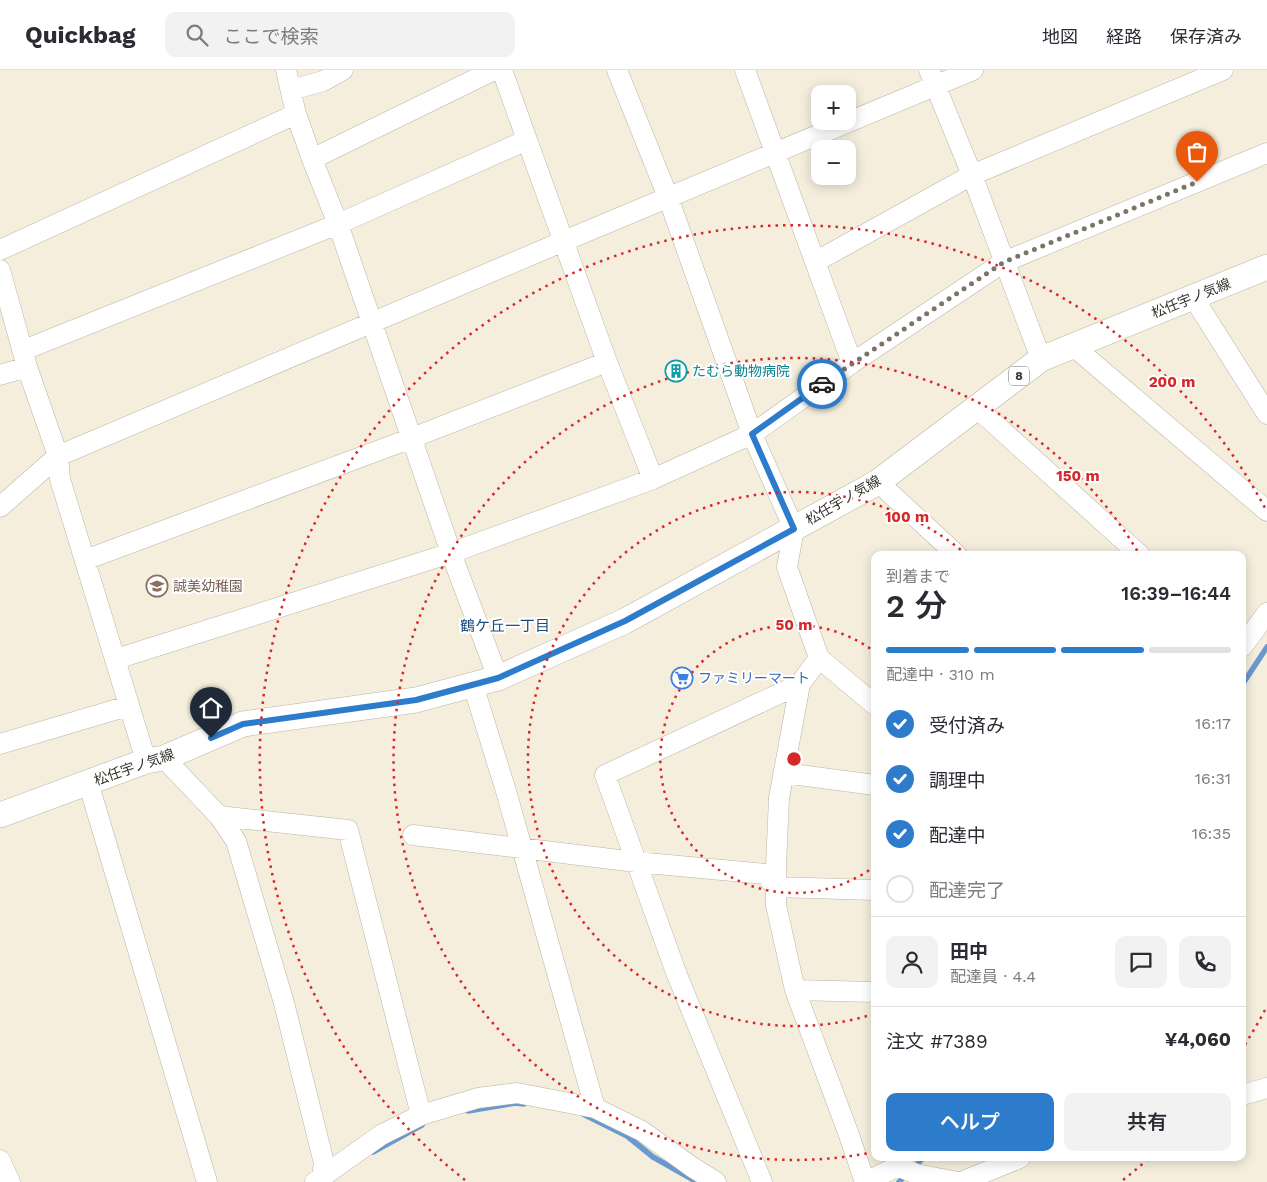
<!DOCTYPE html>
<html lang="ja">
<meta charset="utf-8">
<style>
body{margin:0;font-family:"Work Sans","Noto Sans JP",sans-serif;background:#f2f2f3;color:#2b2b33;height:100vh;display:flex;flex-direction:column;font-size:19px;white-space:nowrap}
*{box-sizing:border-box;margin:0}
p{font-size:16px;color:#7c7c81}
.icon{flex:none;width:28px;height:28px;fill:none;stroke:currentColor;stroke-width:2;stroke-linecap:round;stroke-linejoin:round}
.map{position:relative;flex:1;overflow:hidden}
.details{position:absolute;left:871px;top:481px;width:375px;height:610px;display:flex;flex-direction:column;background:#fff;border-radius:10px;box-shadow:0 2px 12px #0003}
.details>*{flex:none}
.fabs{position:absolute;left:811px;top:15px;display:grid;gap:10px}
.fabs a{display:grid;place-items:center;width:45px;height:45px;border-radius:10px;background:#fff;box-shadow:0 2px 12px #0003;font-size:25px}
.pin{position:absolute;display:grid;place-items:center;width:42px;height:42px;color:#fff;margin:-51px -21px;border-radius:50% 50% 50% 0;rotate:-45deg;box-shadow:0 0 5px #0007}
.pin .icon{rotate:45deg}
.courier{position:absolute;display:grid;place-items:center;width:50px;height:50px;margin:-25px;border:4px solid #2d7ccb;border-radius:50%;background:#fff;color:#222;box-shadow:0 1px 6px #0007}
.head em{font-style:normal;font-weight:600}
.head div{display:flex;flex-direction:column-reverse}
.head{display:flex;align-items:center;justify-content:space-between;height:85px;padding:0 15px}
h1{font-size:32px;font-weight:600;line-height:38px}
.bar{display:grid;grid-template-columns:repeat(4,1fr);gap:8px 5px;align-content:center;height:60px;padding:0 15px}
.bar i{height:6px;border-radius:4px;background:#e1e1e2}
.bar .on{background:#2d7ccb}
.bar p{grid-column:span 4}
.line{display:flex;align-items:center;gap:12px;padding:0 15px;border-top:1px solid #e1e1e2}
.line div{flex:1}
.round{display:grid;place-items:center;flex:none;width:52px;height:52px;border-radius:10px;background:#f2f2f3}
ol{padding:0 15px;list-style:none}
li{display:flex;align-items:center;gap:15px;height:55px}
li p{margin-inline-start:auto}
li .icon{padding:5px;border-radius:50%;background:#2d7ccb;color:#fff;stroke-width:4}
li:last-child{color:#7c7c81}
li i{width:28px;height:28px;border:2px solid #e1e1e2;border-radius:50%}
.cta{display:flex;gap:10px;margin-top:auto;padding:10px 15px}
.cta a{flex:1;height:58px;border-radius:10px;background:#2d7ccb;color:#fff;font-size:20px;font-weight:600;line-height:58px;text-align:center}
.cta a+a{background:#f2f2f3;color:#2b2b33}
header{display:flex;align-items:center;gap:30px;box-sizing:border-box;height:70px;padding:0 25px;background:#fff;border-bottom:1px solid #e1e1e2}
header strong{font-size:24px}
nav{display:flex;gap:28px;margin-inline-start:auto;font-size:18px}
.search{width:350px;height:45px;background:#f2f2f3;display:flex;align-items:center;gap:12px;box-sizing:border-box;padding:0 18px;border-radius:10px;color:#7c7c81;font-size:19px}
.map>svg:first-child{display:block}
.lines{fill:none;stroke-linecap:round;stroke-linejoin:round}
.stream{stroke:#699acf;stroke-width:5.5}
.minor-casing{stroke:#bbb4a4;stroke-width:21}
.major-casing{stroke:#bbb4a4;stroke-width:26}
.minor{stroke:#fff;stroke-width:20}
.major{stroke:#fff;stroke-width:25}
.done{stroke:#7a756b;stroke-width:5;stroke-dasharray:0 9}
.route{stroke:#2d7ccb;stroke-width:6}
.ring{fill:none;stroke:#d62828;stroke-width:2.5;stroke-dasharray:2.5 5}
.labels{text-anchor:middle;stroke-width:4;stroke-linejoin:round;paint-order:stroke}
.shield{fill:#fff;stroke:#73716d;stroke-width:1}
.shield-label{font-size:12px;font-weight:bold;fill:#37342e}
.street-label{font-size:14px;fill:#37342e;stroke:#fff}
.culture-label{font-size:14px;fill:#0d838f;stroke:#fff;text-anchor:start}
.education-label{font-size:14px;fill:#785e54;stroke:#fff;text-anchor:start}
.shop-label{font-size:14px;fill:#366cbe;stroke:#fff;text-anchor:start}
.neighbourhood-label{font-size:15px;fill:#1a4b7e;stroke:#fff}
.centre{fill:#d62828;stroke:#fff;stroke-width:2.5}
.ring-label{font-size:15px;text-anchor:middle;font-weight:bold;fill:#d62828;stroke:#fff;stroke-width:4;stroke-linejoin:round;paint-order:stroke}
</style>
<header>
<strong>Quickbag</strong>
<div class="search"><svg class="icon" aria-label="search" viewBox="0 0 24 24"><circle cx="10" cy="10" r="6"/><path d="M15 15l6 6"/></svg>ここで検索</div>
<nav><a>地図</a><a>経路</a><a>保存済み</a></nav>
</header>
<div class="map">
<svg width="1267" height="1112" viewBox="0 0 1267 1112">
<rect width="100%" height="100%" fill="#f5eedd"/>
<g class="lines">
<path class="stream" d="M 1242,615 L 1267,577
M 468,1041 L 515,1033 L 524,1034
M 583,1044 L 627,1066 L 653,1087 L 697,1112
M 373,1082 L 422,1055
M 899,1112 L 923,1088"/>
<g class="minor-casing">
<path id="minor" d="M 286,0 L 296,44 L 312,89 L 338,154 L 451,483 L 498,608
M 502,0 L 527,70
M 617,0 L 668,127 L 752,364 L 794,459 L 787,497 L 819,588 L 875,635
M 929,0 L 972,105 L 1041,289
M 291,20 L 323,11 L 343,0
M 312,89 L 494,0
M 0,180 L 296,44
M 815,192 L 972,105 L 1223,0
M 0,200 L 27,297 L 58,386 L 60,409 L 146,691
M 1193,227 L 1267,344
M 1073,276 L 1267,441
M 24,280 L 338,154 L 527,70 L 607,292
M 852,293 L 1004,192 L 1267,83
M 0,305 L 27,297
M 977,338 L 1140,485
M 878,412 L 957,485
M 0,437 L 58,386 L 564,171 L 973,0
M 85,490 L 412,368 L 607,292 L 653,409
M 1242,577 L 1267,543
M 819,588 L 800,614 L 779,728 L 776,796 L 776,835 L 795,920 L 849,1065 L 865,1112
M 116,589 L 451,483 L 653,409 L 752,364 L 852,293 L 745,0
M 473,615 L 506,721 L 595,1038
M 0,674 L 128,636
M 164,688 L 219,746 L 236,771 L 284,933 L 324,1093 L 322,1107
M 784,703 L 875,715
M 88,712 L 207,1112
M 219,746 L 348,760 L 421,1045
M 413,765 L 636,792 L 765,804 L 776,817 L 875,820
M 795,920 L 875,922
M 1242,1025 L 1267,1018
M 0,1090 L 10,1112
M 898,1096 L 916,1104 L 958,1112
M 315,1112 L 381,1065 L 421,1045 L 478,1028 L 517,1023 L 595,1038 L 642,1061 L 692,1097 L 716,1112
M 762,1112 L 677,905 L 605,705 L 800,614
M 866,1112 L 898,1096 L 904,1088
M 961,1112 L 1020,1088"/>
</g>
<g class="major-casing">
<path id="major" d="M 0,745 L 146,691 L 164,688 L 243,654 L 416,630 L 498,608 L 625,551 L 862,421 L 878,412 L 1041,289 L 1267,197"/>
</g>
<use href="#minor" class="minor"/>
<use href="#major" class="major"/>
</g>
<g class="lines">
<path class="done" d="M 822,314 L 1004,192 L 1197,112"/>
<path class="route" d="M 211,668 L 243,654 L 416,630 L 498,608 L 625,551 L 794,459 L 752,364 L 822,314"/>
</g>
<g class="ring">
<path d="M875 796A134 134 0 1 1 875 582"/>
<path d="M874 944A267 267 0 1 1 966 484"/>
<path d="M874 1082A401 401 0 1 1 1138 482"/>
<path d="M1265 940A534 534 0 0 1 1244 976M1148 1089A534 534 0 0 1 1123 1110M465 1110A534 534 0 1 1 1265 438"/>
</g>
<defs>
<g id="building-ring" transform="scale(1.125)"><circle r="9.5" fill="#fff" stroke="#0f9aa8" stroke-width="1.5"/><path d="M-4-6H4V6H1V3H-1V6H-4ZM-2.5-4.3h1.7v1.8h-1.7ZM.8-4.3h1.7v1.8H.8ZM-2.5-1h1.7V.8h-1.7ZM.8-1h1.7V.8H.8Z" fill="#0f9aa8"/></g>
<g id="school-ring" transform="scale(1.125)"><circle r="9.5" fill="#fff" stroke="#8d6e63" stroke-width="1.5"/><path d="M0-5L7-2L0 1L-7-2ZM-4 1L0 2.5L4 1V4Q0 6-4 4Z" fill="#8d6e63"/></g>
<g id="supermarket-ring" transform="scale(1.125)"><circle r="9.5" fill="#fff" stroke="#3f7fe0" stroke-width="1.5"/><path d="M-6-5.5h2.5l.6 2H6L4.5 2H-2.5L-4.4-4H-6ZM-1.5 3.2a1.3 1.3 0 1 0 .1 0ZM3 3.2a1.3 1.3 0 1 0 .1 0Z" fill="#3f7fe0"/></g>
</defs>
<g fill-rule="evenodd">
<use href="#building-ring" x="676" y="301"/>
<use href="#school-ring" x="157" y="516"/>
<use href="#supermarket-ring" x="682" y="608"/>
</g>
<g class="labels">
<rect class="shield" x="1009" y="296.5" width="20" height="19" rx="4"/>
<g class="shield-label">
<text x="1019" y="310">8</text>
</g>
<g class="street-label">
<text transform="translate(1191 228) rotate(-22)" y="5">松任宇ノ気線</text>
<text transform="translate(843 430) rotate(-30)" y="5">松任宇ノ気線</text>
<text transform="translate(134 697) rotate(-19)" y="5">松任宇ノ気線</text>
</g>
<g class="culture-label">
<text x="692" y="306">たむら動物病院</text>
</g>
<g class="education-label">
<text x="173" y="521">誠美幼稚園</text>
</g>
<g class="shop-label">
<text x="698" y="613">ファミリーマート</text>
</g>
<g class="neighbourhood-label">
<text x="505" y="561">鶴ケ丘一丁目</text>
</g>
</g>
<circle cx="794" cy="689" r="8" class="centre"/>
<g class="ring-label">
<text x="1172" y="317">200 m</text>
<text x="1078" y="411">150 m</text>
<text x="907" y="452">100 m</text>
<text x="794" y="560">50 m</text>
</g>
</svg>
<div class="fabs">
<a>+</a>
<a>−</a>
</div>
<div class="pin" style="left:1197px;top:112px;background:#ea580c"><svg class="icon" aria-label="bag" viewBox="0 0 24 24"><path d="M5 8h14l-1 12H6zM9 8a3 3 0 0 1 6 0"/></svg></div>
<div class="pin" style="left:211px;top:668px;background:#1f2937"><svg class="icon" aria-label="home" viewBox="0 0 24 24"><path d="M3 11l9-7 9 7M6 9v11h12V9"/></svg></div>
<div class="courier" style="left:822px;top:314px"><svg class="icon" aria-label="car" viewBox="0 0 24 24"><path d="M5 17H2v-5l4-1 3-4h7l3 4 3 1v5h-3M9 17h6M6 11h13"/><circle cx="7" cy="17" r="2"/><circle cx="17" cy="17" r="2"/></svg></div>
<section class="details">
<div class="head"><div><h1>2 分</h1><p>到着まで</p></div><em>16:39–16:44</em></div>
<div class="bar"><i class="on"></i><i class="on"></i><i class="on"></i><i></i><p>配達中 · 310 m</p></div>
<ol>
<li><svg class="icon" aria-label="check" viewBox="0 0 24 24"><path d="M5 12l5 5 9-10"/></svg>受付済み<p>16:17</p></li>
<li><svg class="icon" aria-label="check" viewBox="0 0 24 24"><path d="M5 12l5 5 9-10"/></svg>調理中<p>16:31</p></li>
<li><svg class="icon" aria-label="check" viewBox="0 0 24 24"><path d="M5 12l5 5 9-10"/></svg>配達中<p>16:35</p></li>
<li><i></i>配達完了</li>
</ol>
<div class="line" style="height:90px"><a class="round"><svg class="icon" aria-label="person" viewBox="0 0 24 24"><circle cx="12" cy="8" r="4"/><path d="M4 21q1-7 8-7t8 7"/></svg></a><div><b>田中</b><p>配達員 · 4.4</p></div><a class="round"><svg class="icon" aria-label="chat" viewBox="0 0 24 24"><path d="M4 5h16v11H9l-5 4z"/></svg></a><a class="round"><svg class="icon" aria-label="phone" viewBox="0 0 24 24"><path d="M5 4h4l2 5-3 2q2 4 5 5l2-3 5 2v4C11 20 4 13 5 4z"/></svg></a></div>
<div class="line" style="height:65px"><div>注文 #7389</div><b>¥4,060</b></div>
<div class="cta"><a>ヘルプ</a><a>共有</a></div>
</section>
</div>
